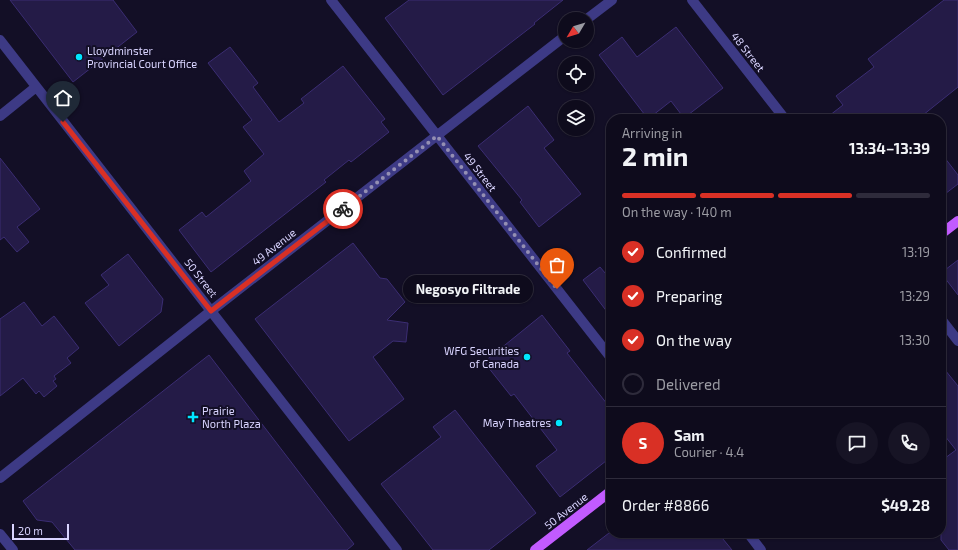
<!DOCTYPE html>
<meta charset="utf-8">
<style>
body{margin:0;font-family:"Exo 2",sans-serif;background:#171425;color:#f1f3f6;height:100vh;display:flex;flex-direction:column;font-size:15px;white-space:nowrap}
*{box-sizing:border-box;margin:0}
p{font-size:13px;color:#9b9ba3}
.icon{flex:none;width:22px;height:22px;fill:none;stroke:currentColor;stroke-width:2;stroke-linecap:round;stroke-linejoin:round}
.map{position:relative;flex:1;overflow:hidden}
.side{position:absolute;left:606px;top:114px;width:340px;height:424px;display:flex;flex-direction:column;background:#0e0b1c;border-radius:16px;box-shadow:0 1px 3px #0004,0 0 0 1px #2e2b3b}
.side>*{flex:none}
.needle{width:26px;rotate:232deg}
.controls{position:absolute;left:558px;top:12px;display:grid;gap:8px}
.controls a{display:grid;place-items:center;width:36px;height:36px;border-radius:50%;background:#0e0b1c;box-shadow:0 1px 3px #0004,0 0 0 1px #2e2b3b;font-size:20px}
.scale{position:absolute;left:12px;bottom:10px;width:57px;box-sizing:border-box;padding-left:4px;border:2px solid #d9d4ff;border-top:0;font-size:11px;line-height:14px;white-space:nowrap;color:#d9d4ff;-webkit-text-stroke:3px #130f26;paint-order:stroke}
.pin{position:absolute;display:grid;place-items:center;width:34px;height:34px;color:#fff;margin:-41px -17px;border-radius:50% 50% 50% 0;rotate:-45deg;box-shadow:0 0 4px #0007}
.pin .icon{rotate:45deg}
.courier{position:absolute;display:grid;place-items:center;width:40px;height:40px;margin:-20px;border:3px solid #d93025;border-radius:50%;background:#fff;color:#222;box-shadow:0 1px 5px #0007}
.bubble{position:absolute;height:28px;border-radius:14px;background:#0e0b1c;box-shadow:0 1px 3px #0004,0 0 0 1px #2e2b3b;font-size:13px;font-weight:700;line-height:28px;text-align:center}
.summary em{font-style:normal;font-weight:700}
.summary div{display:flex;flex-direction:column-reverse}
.summary{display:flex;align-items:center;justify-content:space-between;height:68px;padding:0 16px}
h1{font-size:26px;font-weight:700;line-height:30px}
.bar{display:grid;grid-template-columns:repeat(4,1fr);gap:6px 4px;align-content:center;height:48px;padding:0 16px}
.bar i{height:5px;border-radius:3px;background:#2e2b3b}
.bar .on{background:#d93025}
.bar p{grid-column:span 4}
.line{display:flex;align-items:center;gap:10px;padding:0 16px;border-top:1px solid #2e2b3b}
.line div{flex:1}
.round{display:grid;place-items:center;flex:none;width:42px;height:42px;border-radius:21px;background:#171425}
ol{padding:0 16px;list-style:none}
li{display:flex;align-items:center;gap:12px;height:44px}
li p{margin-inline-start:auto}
li .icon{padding:4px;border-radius:50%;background:#d93025;color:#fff;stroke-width:4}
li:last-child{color:#9b9ba3}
li i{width:22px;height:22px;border:2px solid #2e2b3b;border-radius:50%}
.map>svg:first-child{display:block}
.building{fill:#241b47;stroke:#3b2d73}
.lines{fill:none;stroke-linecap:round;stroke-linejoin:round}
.minor{stroke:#3d3a85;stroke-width:10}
.major{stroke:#c25bff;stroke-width:10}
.done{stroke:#948fb3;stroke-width:4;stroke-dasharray:0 7.2}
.route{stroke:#d93025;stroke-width:5}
.poi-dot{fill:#00e5ff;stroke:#130f26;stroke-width:1.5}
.labels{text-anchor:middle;stroke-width:4;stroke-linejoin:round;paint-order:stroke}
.poi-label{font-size:11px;fill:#d9d4ff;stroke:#130f26;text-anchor:start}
.street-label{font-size:11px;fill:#d9d4ff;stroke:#130f26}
</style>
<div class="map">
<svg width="958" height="550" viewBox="0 0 958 550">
<rect width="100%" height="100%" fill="#130f26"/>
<path class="building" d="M 10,0 L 113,0 L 137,32 L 73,82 Z
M 409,0 L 563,0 L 534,23 L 535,24 L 443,95 L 385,18 Z
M 944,0 L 958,0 L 958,87 L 918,119 L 825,119 L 843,105 L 836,96 L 874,67 L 868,59 Z
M 676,27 L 723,88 L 684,118 L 671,101 L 648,119 L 599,55 L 622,37 L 637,57 Z
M 230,47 L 258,83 L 253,87 L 279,122 L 304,103 L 301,99 L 343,66 L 385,119 L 381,122 L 389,132 L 351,162 L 349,160 L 324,180 L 326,182 L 211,272 L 179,230 L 202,212 L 206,217 L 251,181 L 244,171 L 264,154 L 243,127 L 252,120 L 208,63 Z
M 528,106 L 554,140 L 544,148 L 581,194 L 539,227 L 520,202 L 522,200 L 478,146 Z
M 941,153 L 958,175 L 958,184 L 941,197 Z
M 0,158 L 40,209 L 17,227 L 29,242 L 17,252 L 4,237 L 0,240 Z
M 353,243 L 380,278 L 387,279 L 405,302 L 387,320 L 408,323 L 406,342 L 393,341 L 373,357 L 404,399 L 349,441 L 255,319 Z
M 128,254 L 163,299 L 161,312 L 119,346 L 85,303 L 109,285 L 101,275 Z
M 958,260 L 958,295 L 941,273 Z
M 600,267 L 611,280 L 611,317 L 583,280 Z
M 24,302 L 42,326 L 54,316 L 79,348 L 67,358 L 71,363 L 54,376 L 56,379 L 53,381 L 57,386 L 44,397 L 39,391 L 36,394 L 23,378 L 0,396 L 0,319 Z
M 542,315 L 570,351 L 567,353 L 611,409 L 611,457 L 560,497 L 536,466 L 557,450 L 514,394 L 511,396 L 484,362 Z
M 209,355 L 354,544 L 347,550 L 75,550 L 52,522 L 37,520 L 23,501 Z
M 941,365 L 958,386 L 958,550 L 949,550 L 941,540 L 941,461 L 956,450 L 941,431 Z
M 455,410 L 536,513 L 489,550 L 433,550 L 381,484 L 441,437 L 433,427 Z
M 609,533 L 718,533 L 732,550 L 587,550 Z"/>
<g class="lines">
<path class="minor" d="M 331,0 L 611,358
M 692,0 L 785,119
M 587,19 L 612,0
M 0,40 L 397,550
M 0,116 L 36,87
M 941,319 L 958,341
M 0,478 L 211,311 L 565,36
M 748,533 L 761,550
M 0,534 L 13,550"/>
<path class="major" d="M 941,234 L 958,221
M 535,550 L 611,491"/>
</g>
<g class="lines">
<path class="done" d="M 343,209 L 437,136 L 557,289"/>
<path class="route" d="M 63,122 L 211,311 L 343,209"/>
</g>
<g class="poi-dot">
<circle cx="79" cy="57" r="4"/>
<circle cx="527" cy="357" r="4"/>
<path d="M191 411h4v4h4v4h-4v4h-4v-4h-4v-4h4z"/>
<circle cx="559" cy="423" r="4"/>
</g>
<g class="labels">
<g class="poi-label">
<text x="87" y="55">Lloydminster<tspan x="87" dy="13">Provincial Court Office</tspan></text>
<text x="519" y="355" text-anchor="end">WFG Securities<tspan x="519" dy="13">of Canada</tspan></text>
<text x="202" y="415">Prairie<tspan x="202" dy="13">North Plaza</tspan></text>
<text x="551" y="427" text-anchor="end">May Theatres</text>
</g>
<g class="street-label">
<text transform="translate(748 52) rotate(52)" y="4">48 Street</text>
<text transform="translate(480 172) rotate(52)" y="4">49 Street</text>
<text transform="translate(274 247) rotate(-38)" y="4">49 Avenue</text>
<text transform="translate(201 278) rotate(52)" y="4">50 Street</text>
<text transform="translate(566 511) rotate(-38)" y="4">50 Avenue</text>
</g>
</g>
</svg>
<div class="controls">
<a><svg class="needle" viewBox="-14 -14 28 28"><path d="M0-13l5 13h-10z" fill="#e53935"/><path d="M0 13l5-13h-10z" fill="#9b9ba3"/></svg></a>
<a><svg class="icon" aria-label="locate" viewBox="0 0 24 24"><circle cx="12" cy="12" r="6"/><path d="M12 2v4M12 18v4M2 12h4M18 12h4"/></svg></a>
<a><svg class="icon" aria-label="layers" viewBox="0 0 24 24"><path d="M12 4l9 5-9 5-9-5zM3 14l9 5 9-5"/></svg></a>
</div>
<div class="scale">20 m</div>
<div class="pin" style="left:557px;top:289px;background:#ea580c"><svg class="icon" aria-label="bag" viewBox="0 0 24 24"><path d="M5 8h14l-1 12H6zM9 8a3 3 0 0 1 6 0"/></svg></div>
<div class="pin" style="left:63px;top:122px;background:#1f2937"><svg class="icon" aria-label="home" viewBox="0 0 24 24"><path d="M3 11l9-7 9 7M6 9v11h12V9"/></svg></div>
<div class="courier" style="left:343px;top:209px"><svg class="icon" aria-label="bike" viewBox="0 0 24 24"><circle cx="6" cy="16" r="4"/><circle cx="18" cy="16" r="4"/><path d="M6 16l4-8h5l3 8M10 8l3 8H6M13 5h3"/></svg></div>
<div class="bubble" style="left:403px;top:275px;width:130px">Negosyo Filtrade</div>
<section class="side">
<div class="summary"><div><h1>2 min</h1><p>Arriving in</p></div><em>13:34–13:39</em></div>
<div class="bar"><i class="on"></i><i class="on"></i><i class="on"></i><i></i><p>On the way · 140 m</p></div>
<ol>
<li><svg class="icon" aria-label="check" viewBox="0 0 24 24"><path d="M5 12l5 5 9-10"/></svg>Confirmed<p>13:19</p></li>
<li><svg class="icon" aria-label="check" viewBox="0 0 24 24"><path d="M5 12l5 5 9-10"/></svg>Preparing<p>13:29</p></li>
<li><svg class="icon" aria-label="check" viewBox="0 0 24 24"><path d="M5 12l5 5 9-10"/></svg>On the way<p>13:30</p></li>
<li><i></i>Delivered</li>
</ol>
<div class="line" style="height:72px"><b class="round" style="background:#d93025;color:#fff">S</b><div><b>Sam</b><p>Courier · 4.4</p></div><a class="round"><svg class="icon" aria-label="chat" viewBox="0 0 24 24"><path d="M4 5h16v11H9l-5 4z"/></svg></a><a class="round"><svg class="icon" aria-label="phone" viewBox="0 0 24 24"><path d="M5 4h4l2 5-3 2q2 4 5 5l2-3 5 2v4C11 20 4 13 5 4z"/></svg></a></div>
<div class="line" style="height:52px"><div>Order #8866</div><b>$49.28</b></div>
</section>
</div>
